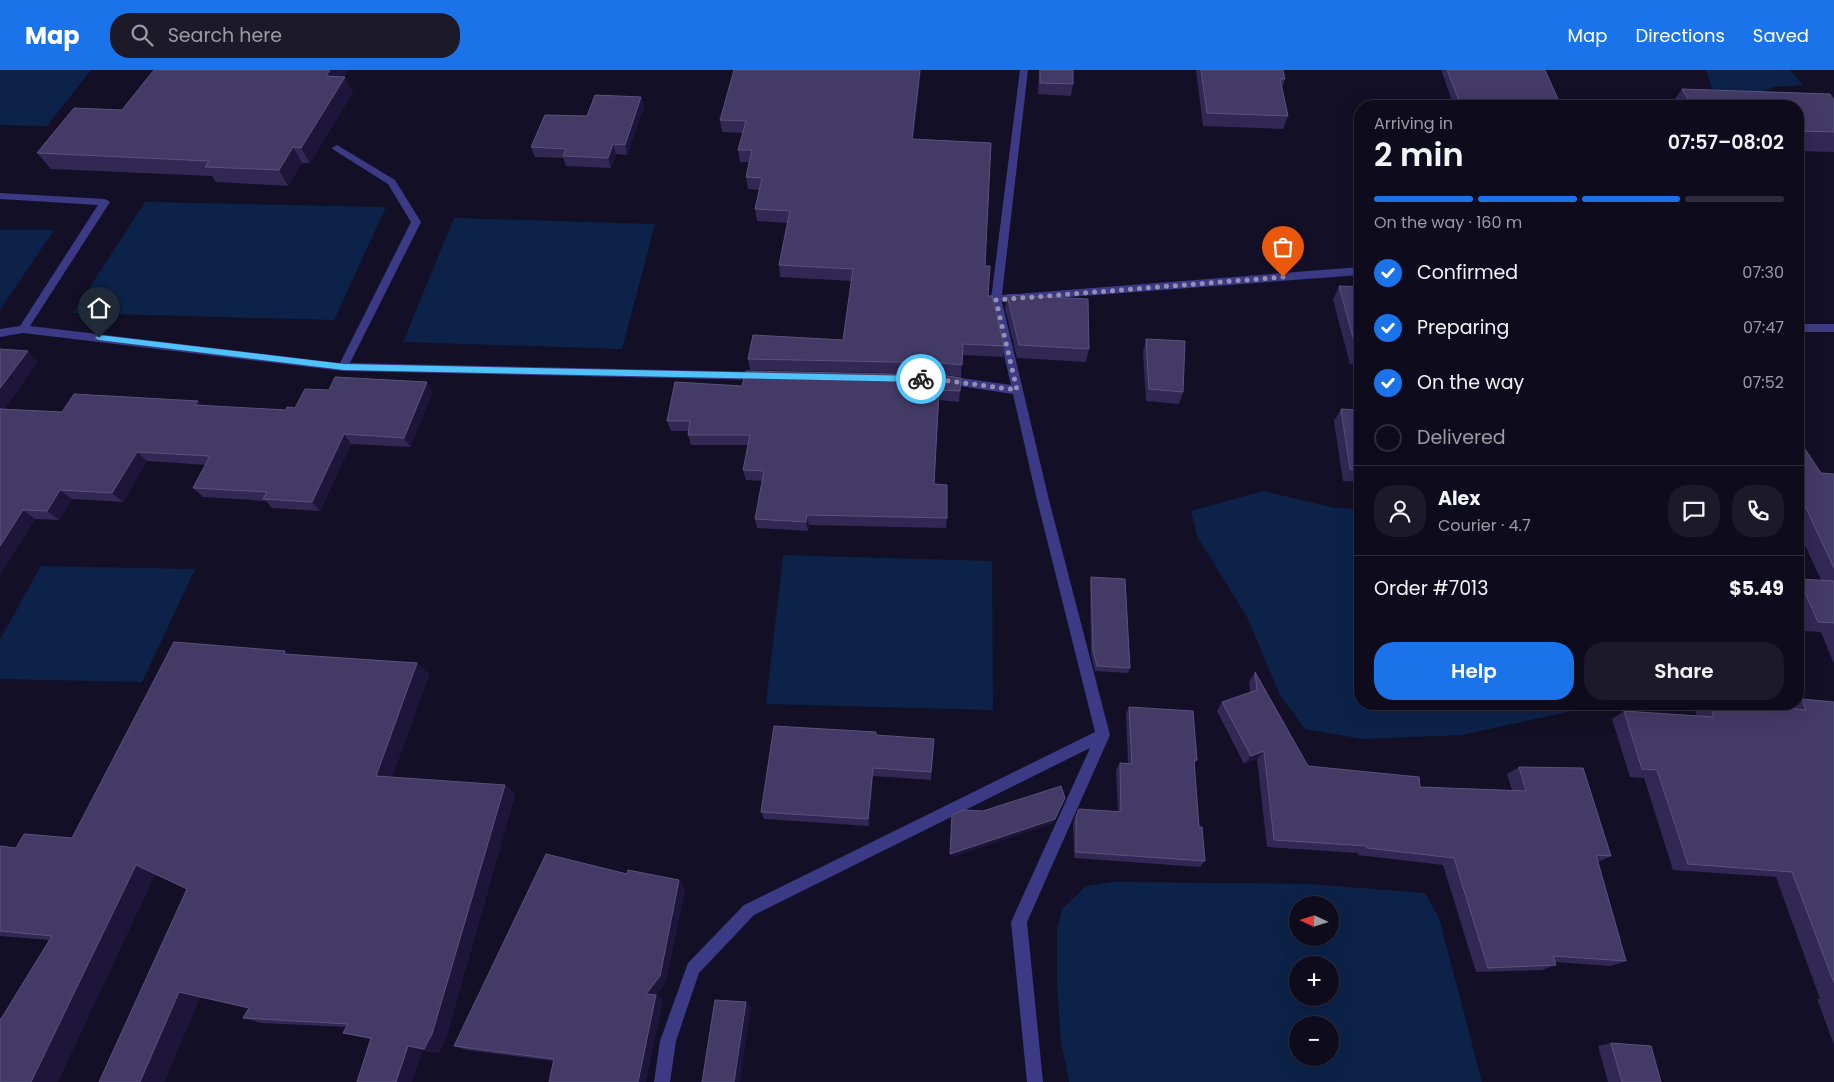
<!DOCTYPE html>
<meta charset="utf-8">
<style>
body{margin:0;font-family:Poppins,sans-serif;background:#1c1929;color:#f1f3f6;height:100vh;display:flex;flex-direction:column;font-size:19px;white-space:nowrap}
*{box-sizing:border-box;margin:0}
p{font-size:16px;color:#9b9ba3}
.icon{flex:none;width:28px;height:28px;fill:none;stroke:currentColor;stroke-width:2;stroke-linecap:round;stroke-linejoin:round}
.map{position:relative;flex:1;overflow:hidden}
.panel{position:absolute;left:1354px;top:30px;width:450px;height:610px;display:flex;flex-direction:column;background:#0e0b1c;border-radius:20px;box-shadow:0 5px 20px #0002,0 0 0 1px #2e2b3b}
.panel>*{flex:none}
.needle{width:32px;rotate:274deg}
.buttons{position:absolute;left:1289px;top:826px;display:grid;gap:10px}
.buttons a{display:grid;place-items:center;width:50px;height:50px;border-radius:50%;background:#0e0b1c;box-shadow:0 5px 20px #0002,0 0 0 1px #2e2b3b;font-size:25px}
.pin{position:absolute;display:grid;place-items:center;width:42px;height:42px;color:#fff;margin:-51px -21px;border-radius:50% 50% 50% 0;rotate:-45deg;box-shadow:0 0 5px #0007}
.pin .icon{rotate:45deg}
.courier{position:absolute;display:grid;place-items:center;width:50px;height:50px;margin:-25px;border:4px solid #4fc3f7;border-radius:50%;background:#fff;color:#222;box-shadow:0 1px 6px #0007}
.summary em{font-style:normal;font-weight:600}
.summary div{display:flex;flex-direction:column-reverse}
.summary{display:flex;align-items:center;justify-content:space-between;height:85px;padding:0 20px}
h1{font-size:32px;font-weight:600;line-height:38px}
.bar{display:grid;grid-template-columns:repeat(4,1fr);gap:8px 5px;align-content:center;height:60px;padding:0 20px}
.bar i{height:6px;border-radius:4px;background:#2e2b3b}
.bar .on{background:#1a73e8}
.bar p{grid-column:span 4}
.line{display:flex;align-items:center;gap:12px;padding:0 20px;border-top:1px solid #2e2b3b}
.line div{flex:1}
.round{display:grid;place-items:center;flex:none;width:52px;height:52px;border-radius:20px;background:#1c1929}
ol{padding:0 20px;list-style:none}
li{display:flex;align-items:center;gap:15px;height:55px}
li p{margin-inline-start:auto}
li .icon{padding:5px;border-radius:50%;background:#1a73e8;color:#fff;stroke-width:4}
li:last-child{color:#9b9ba3}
li i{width:28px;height:28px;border:2px solid #2e2b3b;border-radius:50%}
.button{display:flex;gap:10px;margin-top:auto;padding:10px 20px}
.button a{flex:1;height:58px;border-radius:20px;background:#1a73e8;color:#fff;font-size:20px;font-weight:600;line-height:58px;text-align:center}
.button a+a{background:#1c1929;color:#f1f3f6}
header{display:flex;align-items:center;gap:30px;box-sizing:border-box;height:70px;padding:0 25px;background:#1a73e8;color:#fff}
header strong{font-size:24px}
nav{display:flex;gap:28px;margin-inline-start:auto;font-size:18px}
.search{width:350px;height:45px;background:#1c1929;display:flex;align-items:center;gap:12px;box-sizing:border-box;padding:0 18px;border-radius:20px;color:#9b9ba3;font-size:19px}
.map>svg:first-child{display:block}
.water{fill:#0c2248;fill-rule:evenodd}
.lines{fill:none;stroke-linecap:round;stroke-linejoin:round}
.minor{fill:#3d3a85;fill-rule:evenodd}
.wall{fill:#312854}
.shaded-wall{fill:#1d163a}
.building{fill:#433a66;stroke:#5a527e}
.route{fill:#4fc3f7}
.done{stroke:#948fb3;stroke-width:5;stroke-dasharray:0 9}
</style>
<header>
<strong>Map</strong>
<div class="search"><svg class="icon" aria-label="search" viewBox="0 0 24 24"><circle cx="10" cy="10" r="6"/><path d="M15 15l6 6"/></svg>Search here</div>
<nav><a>Map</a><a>Directions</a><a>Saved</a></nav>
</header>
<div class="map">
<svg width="1834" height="1012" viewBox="0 0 1834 1012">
<rect width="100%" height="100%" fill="#130f26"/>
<path class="water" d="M 0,0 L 91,0 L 47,56 L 0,55 Z
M 1706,0 L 1790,0 L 1803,15 L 1774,17 L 1748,27 L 1715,27 Z
M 145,132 L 386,137 L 334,250 L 73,243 Z
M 454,148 L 655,154 L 622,279 L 403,272 Z
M 0,160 L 54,160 L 0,240 Z
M 1263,421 L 1336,438 L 1360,439 L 1360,634 L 1618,634 L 1586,638 L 1462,665 L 1363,669 L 1305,659 L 1280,625 L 1247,547 L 1197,466 L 1191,441 Z
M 783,485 L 992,491 L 993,640 L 766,634 Z
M 41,496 L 195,499 L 142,612 L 0,609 L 0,569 Z
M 1112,812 L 1310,814 L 1425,823 L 1439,848 L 1482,1012 L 1069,1012 L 1061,971 L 1057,914 L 1057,859 L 1062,839 L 1086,816 ZM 1298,835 L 1330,835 L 1330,868 L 1298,868 ZM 1298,895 L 1330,895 L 1330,928 L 1298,928 ZM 1298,955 L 1330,955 L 1330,988 L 1298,988 Z"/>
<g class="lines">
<path class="minor" d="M 1020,0 L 1028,0 L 1002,225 L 1360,197 L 1360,205 L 1002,232 L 1049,430 L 1110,665 L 1027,852 L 1043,1012 L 1027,1012 L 1011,852 L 1090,678 L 754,845 L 699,903 L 676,971 L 670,1012 L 654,1012 L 660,971 L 688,893 L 744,835 L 1095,662 L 1037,430 L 1013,324 L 946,314 L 940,310 L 946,306 L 1011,315 L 991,229 Z
M 337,75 L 395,110 L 421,152 L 350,293 L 761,302 L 766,306 L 761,310 L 343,301 L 23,263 L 0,267 L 0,259 L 20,256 L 98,135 L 0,129 L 0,123 L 105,129 L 110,132 L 30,256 L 340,293 L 411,152 L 388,114 L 334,80 L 332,78 Z
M 1798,254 L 1834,254 L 1834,262 L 1798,262 Z"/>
</g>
<path class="wall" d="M 154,0 L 348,0 L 344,7 L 353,22 L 310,93 L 302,93 L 288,116 L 216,112 L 212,106 L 51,99 L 37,83 L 122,40 Z
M 921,0 L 913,69 L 985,196 L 988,226 L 1004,276 L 1003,287 L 962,285 L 961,307 L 942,304 L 750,300 L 748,289 L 843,270 L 852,211 L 780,207 L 779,195 L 787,153 L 757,151 L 755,139 L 759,120 L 748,119 L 746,107 L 750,92 L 740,92 L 738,80 L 743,63 L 722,62 L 720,50 Z
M 1039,0 L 1073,0 L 1073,14 L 1071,26 L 1038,24 Z
M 1196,0 L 1283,0 L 1285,9 L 1282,18 L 1288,46 L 1283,59 L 1203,56 Z
M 1441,0 L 1545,0 L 1561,36 L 1454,36 Z
M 1682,19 L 1830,24 L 1834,30 L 1834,62 L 1825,62 L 1834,62 L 1834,82 L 1798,81 L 1798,36 L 1670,36 Z
M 641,27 L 644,37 L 627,85 L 616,84 L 611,98 L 566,96 L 563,88 L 535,87 L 531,77 L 587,46 Z
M 1339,216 L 1360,217 L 1360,295 L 1350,294 L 1333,230 Z
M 1007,225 L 1089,279 L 1086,292 L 1017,288 L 1005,238 Z
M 1146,269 L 1183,322 L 1179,334 L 1146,331 L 1143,282 Z
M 0,279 L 38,291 L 4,339 L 62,342 L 203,336 L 286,340 L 295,338 L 329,320 L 433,322 L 410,377 L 351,374 L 320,441 L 272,438 L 266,431 L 203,427 L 193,418 L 206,395 L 147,391 L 123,432 L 72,429 L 59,450 L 35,449 L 0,504 Z
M 961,308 L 959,332 L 939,330 L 934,414 L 947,448 L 946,458 L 809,455 L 808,461 L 757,458 L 755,449 L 762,411 L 746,410 L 743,400 L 748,375 L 691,375 L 688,365 L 688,361 L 671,361 L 667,351 L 742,316 Z
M 1341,339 L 1360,340 L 1360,412 L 1343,411 L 1334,351 Z
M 1798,371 L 1802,379 L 1821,403 L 1834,404 L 1834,594 L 1821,562 L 1803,561 L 1798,549 L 1798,510 L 1799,509 L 1821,510 L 1798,460 Z
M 1091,507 L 1130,598 L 1128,603 L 1095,601 L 1091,585 L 1090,512 Z
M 285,581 L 290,585 L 417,593 L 429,605 L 392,707 L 505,715 L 515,725 L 446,968 L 438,983 L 360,967 L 343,963 L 346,957 L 262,953 L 243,948 L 249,938 L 200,927 L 164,1012 L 99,1012 L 187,819 L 156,804 L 1,949 L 49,870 L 0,866 L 0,776 L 16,778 L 72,768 Z
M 1255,602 L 1308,696 L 1420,717 L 1512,720 L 1507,704 L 1519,697 L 1611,786 L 1598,792 L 1626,891 L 1611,896 L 1555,892 L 1556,895 L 1542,900 L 1476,902 L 1443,795 L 1358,785 L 1358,783 L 1267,777 L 1257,689 L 1244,694 L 1217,641 L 1222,632 L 1250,623 L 1249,612 Z
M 1802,629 L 1834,632 L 1834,975 L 1817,929 L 1820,929 L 1776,807 L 1673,800 L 1644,708 L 1630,707 L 1612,649 L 1624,641 L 1697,646 L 1694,638 L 1701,634 L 1749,634 L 1787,638 L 1794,634 L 1798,634 L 1798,632 Z
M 1129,637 L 1197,690 L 1194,695 L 1199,757 L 1205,791 L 1200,797 L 1074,788 L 1073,752 L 1079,739 L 1118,741 L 1116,700 L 1120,693 L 1128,693 L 1126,644 Z
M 876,665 L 934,669 L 931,710 L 873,706 L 869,756 L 764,749 L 761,742 Z
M 685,818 L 666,911 L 656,925 L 663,930 L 554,991 L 467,980 L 454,976 Z
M 1611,973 L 1661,1012 L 1608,1012 L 1598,976 Z"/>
<path class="shaded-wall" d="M 330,0 L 348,0 L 334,22 L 326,6 Z
M 920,0 L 921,0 L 912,81 L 912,69 Z
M 345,7 L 353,22 L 310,93 L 301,78 Z
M 641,27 L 644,37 L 627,85 L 625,75 Z
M 613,74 L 616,84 L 611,98 L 608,88 Z
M 293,77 L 302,93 L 288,116 L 279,100 Z
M 28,281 L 38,291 L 0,344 L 0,318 Z
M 427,312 L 433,322 L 410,377 L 404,368 Z
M 198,331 L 207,340 L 195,335 Z
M 344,364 L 351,374 L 320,441 L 312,432 Z
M 137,382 L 147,391 L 123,432 L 112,423 Z
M 60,420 L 72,429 L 59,450 L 47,441 Z
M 23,440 L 35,449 L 0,504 L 0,476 Z
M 807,445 L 809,455 L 808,461 L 806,452 Z
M 285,581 L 300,593 L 284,584 Z
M 417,593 L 429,605 L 389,716 L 376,706 Z
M 1264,681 L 1257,689 L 1244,694 L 1251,686 Z
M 873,698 L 873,706 L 869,756 L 868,749 Z
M 505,715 L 515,725 L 446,968 L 438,983 L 424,979 Z
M 1065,728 L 1054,753 L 950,788 L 950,784 Z
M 136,795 L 156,803 L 58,1012 L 31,1012 Z
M 679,810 L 685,818 L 666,911 L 656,925 L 663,930 L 646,1012 L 638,1012 L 646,924 Z
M 179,922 L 200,927 L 164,1012 L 140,1012 Z
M 746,932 L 751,937 L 740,1012 L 734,1012 Z
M 408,976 L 423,980 L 412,1012 L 396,1012 Z"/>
<path class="building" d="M 154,0 L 330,0 L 326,6 L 345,7 L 301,78 L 293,77 L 279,100 L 205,97 L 209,91 L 37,83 L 74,38 L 122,40 Z
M 734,0 L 920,0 L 912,69 L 991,73 L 985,196 L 990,196 L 988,226 L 992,226 L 1004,276 L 963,274 L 962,295 L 942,293 L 748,289 L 753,265 L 843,270 L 853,199 L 779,195 L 790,141 L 755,139 L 762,108 L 746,107 L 752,80 L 738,80 L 746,51 L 720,50 Z
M 1040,0 L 1073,0 L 1073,14 L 1040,13 Z
M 1201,0 L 1283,0 L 1285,9 L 1280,9 L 1288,46 L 1207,43 Z
M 1447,0 L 1545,0 L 1561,36 L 1461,36 Z
M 1682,19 L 1830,24 L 1834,30 L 1834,62 L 1798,61 L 1798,36 L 1692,36 Z
M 595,25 L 641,27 L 625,75 L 613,74 L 608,88 L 563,86 L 566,79 L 531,77 L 545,45 L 587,46 Z
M 1339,216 L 1360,217 L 1360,282 L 1357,282 Z
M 1007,225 L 1088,229 L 1089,279 L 1019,275 Z
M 1146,269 L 1185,271 L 1183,322 L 1149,319 Z
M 0,279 L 28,281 L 0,318 Z
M 746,301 L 942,305 L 961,308 L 960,321 L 939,320 L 934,414 L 947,415 L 947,448 L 807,445 L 806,452 L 755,449 L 764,401 L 743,400 L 750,365 L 688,365 L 690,351 L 667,351 L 675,312 L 742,316 Z
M 335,307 L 427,312 L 404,368 L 344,364 L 312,432 L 263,429 L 267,422 L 193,418 L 210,386 L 137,382 L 112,423 L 60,420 L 47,441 L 23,440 L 0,476 L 0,339 L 62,342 L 74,324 L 198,331 L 195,335 L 286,340 L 287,337 L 295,338 L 305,319 L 329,320 Z
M 1341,339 L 1360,340 L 1360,400 L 1350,399 Z
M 1798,371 L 1802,379 L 1805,379 L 1821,403 L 1834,404 L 1834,498 L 1798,421 Z
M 1091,507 L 1125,509 L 1130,598 L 1097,596 L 1093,580 Z
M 1799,509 L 1834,511 L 1834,553 L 1818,552 Z
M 174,572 L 285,581 L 284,584 L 417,593 L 376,706 L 505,715 L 432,964 L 424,979 L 408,976 L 396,1012 L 357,1012 L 371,968 L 343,963 L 348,954 L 243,948 L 249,938 L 179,922 L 140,1012 L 99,1012 L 187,819 L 136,795 L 31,1012 L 0,1012 L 0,949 L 1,949 L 52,866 L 0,861 L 0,776 L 16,778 L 24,764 L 72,768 Z
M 1255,602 L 1308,696 L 1419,707 L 1420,717 L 1526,721 L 1519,697 L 1583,698 L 1611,786 L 1596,785 L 1626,891 L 1553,886 L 1556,895 L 1488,898 L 1454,788 L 1367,778 L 1367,776 L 1274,770 L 1264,681 L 1251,686 L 1222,632 L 1257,620 Z
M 1802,629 L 1834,632 L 1834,913 L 1792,802 L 1688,794 L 1657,700 L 1642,699 L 1624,641 L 1714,647 L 1709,634 L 1749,634 L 1806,640 Z
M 1129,637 L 1193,641 L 1197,690 L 1194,690 L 1199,757 L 1202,757 L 1205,791 L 1076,782 L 1076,746 L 1079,739 L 1121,742 L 1120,693 L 1132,694 Z
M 774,656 L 876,662 L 876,665 L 934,669 L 931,702 L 873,698 L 868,749 L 761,742 Z
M 1061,716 L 1065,728 L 1055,749 L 950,784 L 952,745 L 963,740 L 983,741 Z
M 546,784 L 627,804 L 628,800 L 679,810 L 660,906 L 646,924 L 656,925 L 638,1012 L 549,1012 L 554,989 L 454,976 Z
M 715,930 L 746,932 L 734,1012 L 702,1012 Z
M 1611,973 L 1651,976 L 1661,1012 L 1622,1012 Z"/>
<path class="route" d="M 99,265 L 344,294 L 921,306 L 924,309 L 921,312 L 344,300 L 99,270 L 95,268 Z"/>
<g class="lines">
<path class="done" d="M 921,309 L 942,310 L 1017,320 L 996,230 L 1283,207"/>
</g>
</svg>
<div class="buttons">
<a><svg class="needle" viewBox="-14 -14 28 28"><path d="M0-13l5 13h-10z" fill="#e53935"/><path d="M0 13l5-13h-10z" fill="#9b9ba3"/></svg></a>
<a>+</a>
<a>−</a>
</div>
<div class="pin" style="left:1283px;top:207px;background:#ea580c"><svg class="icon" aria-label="bag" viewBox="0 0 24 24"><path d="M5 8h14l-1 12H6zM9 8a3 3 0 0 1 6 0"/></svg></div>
<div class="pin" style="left:99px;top:268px;background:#1f2937"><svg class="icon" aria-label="home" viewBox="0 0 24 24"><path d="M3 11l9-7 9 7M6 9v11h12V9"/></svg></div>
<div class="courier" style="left:921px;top:309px"><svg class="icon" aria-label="bike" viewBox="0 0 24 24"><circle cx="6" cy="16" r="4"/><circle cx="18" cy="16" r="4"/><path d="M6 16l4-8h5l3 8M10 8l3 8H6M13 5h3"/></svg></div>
<section class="panel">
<div class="summary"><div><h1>2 min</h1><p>Arriving in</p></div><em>07:57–08:02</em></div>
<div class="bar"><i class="on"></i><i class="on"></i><i class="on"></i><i></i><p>On the way · 160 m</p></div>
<ol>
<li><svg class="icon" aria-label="check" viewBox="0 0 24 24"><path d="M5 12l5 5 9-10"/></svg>Confirmed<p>07:30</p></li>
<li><svg class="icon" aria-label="check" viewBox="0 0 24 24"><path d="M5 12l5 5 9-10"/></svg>Preparing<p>07:47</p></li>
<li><svg class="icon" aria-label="check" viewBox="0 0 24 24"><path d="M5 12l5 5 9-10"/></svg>On the way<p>07:52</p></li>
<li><i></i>Delivered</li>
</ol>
<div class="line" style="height:90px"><a class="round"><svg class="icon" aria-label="person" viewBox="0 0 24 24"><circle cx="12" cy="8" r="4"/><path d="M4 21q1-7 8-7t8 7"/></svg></a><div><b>Alex</b><p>Courier · 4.7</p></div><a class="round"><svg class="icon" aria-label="chat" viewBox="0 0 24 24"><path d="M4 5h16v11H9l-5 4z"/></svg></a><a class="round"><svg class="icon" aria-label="phone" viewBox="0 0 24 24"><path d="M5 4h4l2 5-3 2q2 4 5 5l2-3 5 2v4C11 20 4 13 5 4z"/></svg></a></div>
<div class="line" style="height:65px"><div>Order #7013</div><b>$5.49</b></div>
<div class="button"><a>Help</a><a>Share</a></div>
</section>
</div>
